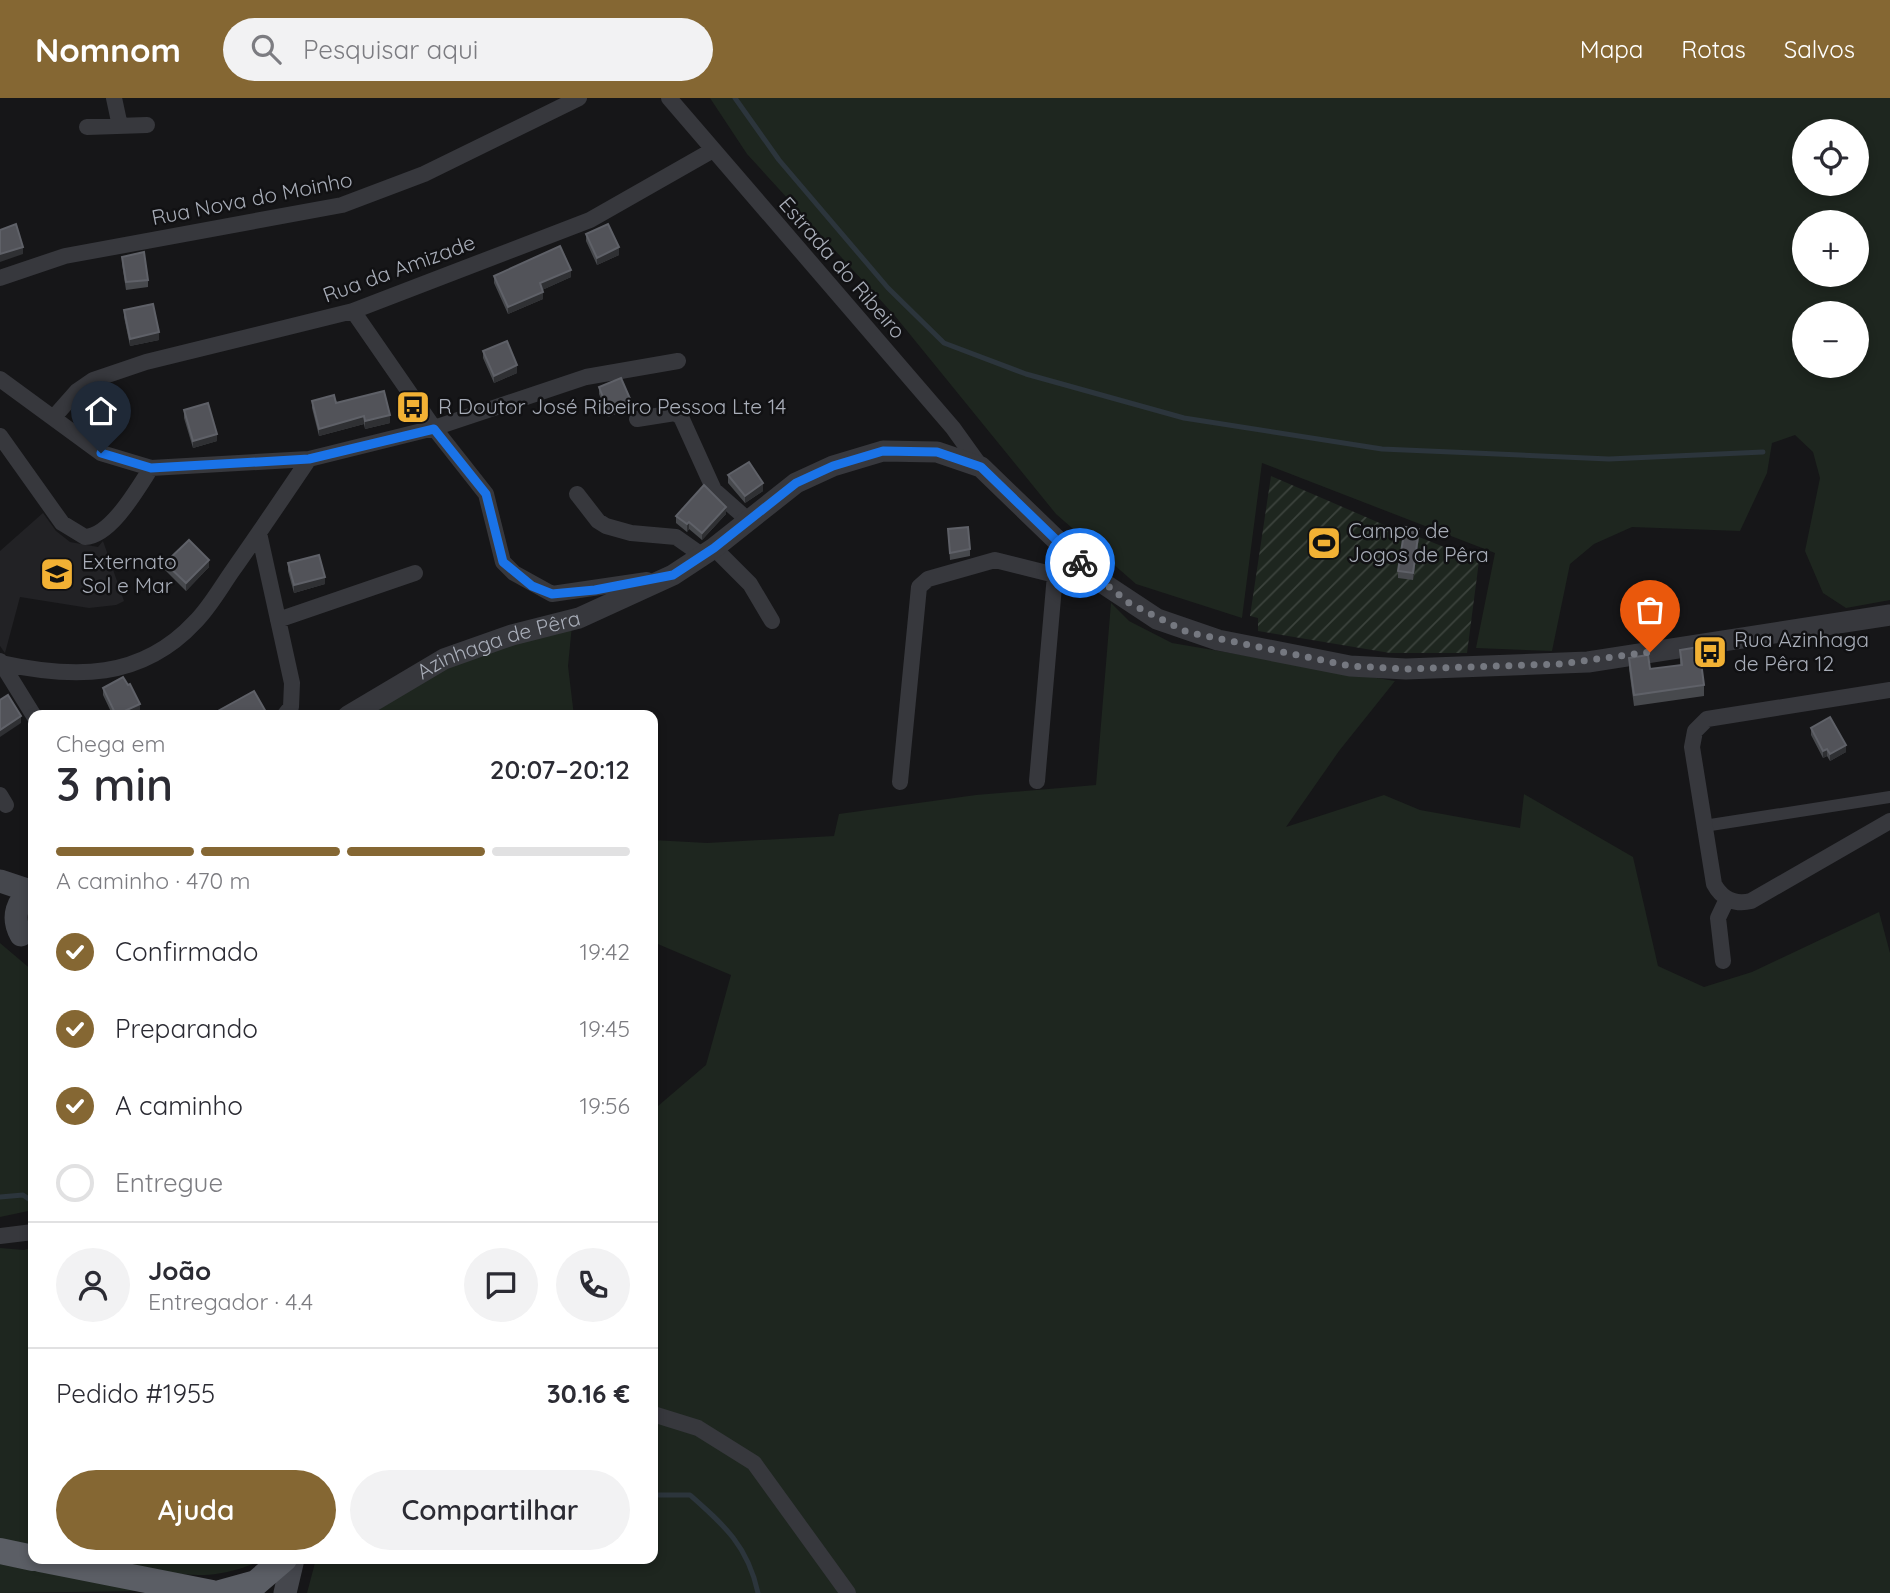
<!DOCTYPE html>
<html lang="pt">
<meta charset="utf-8">
<style>
body{margin:0;font-family:Quicksand,sans-serif;background:#f2f2f3;color:#2b2b33;height:100vh;display:flex;flex-direction:column;font-size:26px;white-space:nowrap}
*{box-sizing:border-box;margin:0}
p{font-size:23px;color:#7c7c81}
.icon{flex:none;width:38px;height:38px;fill:none;stroke:currentColor;stroke-width:2;stroke-linecap:round;stroke-linejoin:round}
.map{position:relative;flex:1;overflow:hidden}
.sheet{position:absolute;left:28px;top:612px;width:630px;height:854px;display:flex;flex-direction:column;background:#fff;border-radius:14px;box-shadow:0 4px 10px #0003}
.sheet>*{flex:none}
.buttons{position:absolute;left:1792px;top:21px;display:grid;gap:14px}
.buttons a{display:grid;place-items:center;width:77px;height:77px;border-radius:50%;background:#fff;box-shadow:0 4px 10px #0003;font-size:35px}
.pin{position:absolute;display:grid;place-items:center;width:60px;height:60px;color:#fff;margin:-72px -30px;border-radius:50% 50% 50% 0;rotate:-45deg;box-shadow:0 0 7px #0007}
.pin .icon{rotate:45deg}
.courier{position:absolute;display:grid;place-items:center;width:70px;height:70px;margin:-35px;border:5px solid #1a73e8;border-radius:50%;background:#fff;color:#222;box-shadow:0 2px 9px #0007}
.summary em{font-style:normal;font-weight:600}
.summary div{display:flex;flex-direction:column-reverse}
.summary{display:flex;align-items:center;justify-content:space-between;height:119px;padding:0 28px}
h1{font-size:46px;font-weight:600;line-height:52px}
.bar{display:grid;grid-template-columns:repeat(4,1fr);gap:10px 7px;align-content:center;height:84px;padding:0 28px}
.bar i{height:9px;border-radius:5px;background:#e1e1e2}
.bar .on{background:#856733}
.bar p{grid-column:span 4}
.line{display:flex;align-items:center;gap:18px;padding:0 28px;border-top:2px solid #e1e1e2}
.line div{flex:1}
.round{display:grid;place-items:center;flex:none;width:74px;height:74px;border-radius:37px;background:#f2f2f3}
ol{padding:0 28px;list-style:none}
li{display:flex;align-items:center;gap:21px;height:77px}
li p{margin-inline-start:auto}
li .icon{padding:7px;border-radius:50%;background:#856733;color:#fff;stroke-width:4}
li:last-child{color:#7c7c81}
li i{width:38px;height:38px;border:4px solid #e1e1e2;border-radius:50%}
.cta{display:flex;gap:14px;margin-top:auto;padding:14px 28px}
.cta a{flex:1;height:80px;border-radius:42px;background:#856733;color:#fff;font-size:28px;font-weight:600;line-height:80px;text-align:center}
.cta a+a{background:#f2f2f3;color:#2b2b33}
header{display:flex;align-items:center;gap:42px;box-sizing:border-box;height:98px;padding:0 35px;background:#856733;color:#fff}
header strong{font-size:33px}
nav{display:flex;gap:38px;margin-inline-start:auto;font-size:24px}
.search{width:490px;height:63px;background:#f2f2f3;display:flex;align-items:center;gap:18px;box-sizing:border-box;padding:0 24px;border-radius:38px;color:#7c7c81;font-size:26px}
.map>svg:first-child{display:block}
.built{fill:#222225}
.grass{fill:#1e261f;fill-rule:evenodd}
.garden{fill:url(#garden-furrows)}
.lines{fill:none;stroke-linecap:round;stroke-linejoin:round}
.stream{stroke:#2c353c;stroke-width:5}
.pedestrian{stroke:#37383d;stroke-width:12}
.minor{stroke:#37383d;stroke-width:16}
.tertiary{stroke:#37383d;stroke-width:21}
.secondary{stroke:#45474d;stroke-width:23}
.trunk{stroke:#5b5e65;stroke-width:26}
.wall{fill:#47494d}
.shaded-wall{fill:#2f3033}
.building{fill:#525359;stroke:#5f6168;stroke-width:2}
.done{stroke:#757880;stroke-width:7;stroke-dasharray:0 12.6}
.route{stroke:#1a73e8;stroke-width:9}
.labels{text-anchor:middle;stroke-width:5;stroke-linejoin:round;paint-order:stroke}
.street-label{font-size:21px;fill:#a8adb8;stroke:#111113}
.poi-label{font-size:21px;fill:#a8adb8;stroke:#111113;text-anchor:start}
</style>
<header>
<strong>Nomnom</strong>
<div class="search"><svg class="icon" aria-label="search" viewBox="0 0 24 24"><circle cx="10" cy="10" r="6"/><path d="M15 15l6 6"/></svg>Pesquisar aqui</div>
<nav><a>Mapa</a><a>Rotas</a><a>Salvos</a></nav>
</header>
<div class="map">
<svg width="1890" height="1495" viewBox="0 0 1890 1495">
<defs>
<pattern id="garden-furrows" width="10" height="10" patternUnits="userSpaceOnUse" patternTransform="scale(1.75)"><rect width="10" height="10" fill="#1e261f"/><path d="M-1 1l2-2M0 10L10 0M9 11l2-2" fill="none" stroke="#3c433d"/></pattern>
</defs>
<rect width="100%" height="100%" fill="#161618"/>
<path class="built" d="M 43,415 L 56,433 L 70,444 L 98,449 L 103,443 L 124,503 L 116,507 L 89,510 L 20,499 L 5,555 L 0,548 L 0,453 Z"/>
<path class="grass" d="M 710,0 L 1890,0 L 1890,502 L 1846,510 L 1823,495 L 1805,453 L 1820,380 L 1813,354 L 1795,337 L 1772,345 L 1767,375 L 1740,433 L 1632,429 L 1594,446 L 1570,466 L 1552,553 L 1476,550 L 1495,455 L 1262,365 L 1242,520 L 1136,486 L 1056,416 L 895,218 L 747,56 ZM 1804,33 L 1857,33 L 1857,86 L 1804,86 ZM 1804,124 L 1857,124 L 1857,177 L 1804,177 ZM 1804,215 L 1857,215 L 1857,268 L 1804,268 Z
M 1111,505 L 1129,523 L 1172,545 L 1395,583 L 1339,653 L 1286,729 L 1384,697 L 1420,712 L 1520,730 L 1524,696 L 1633,759 L 1658,868 L 1704,889 L 1752,874 L 1879,814 L 1890,855 L 1890,1495 L 307,1495 L 316,1461 L 653,1461 L 653,1005 L 658,1008 L 706,967 L 731,877 L 653,844 L 653,742 L 707,745 L 834,738 L 839,716 L 976,697 L 1096,687 Z
M 572,527 L 568,568 L 574,618 L 361,618 L 454,565 Z
M 0,845 L 33,873 L 33,1112 L 0,1119 Z
M 33,1149 L 33,1447 L 0,1441 L 0,1150 L 24,1152 Z
M 103,1461 L 264,1461 C 204,1490 165,1473 103,1461 Z
M 0,1463 L 143,1493 L 0,1495 Z"/>
<path class="garden" d="M 1271,378 L 1405,436 L 1419,439 L 1479,463 L 1467,555 L 1390,555 L 1258,533 L 1258,520 L 1250,518 Z"/>
<g class="lines">
<path class="stream" d="M 735,0 L 779,62 L 888,190 L 944,245 L 1026,276 L 1184,320 L 1382,351 L 1609,361 L 1763,354
M 0,1099 L 23,1097 L 33,1104
M 653,1397 L 690,1397 C 724,1427 748,1448 758,1495"/>
<path class="pedestrian" d="M 1704,728 L 1890,699"/>
<path class="minor" d="M 114,0 L 120,28
M 669,0 L 953,330 L 981,369
M 87,29 L 147,27
M 0,180 L 65,158 L 342,107 L 424,76 L 579,0
M 353,213 L 434,330 L 486,396 L 503,464 L 514,475 L 552,496 L 647,482
M 0,281 L 101,355 L 151,370 L 309,361 L 434,330 L 586,279 L 678,263
M 54,319 L 77,293 L 93,282 L 146,264 L 353,213 L 590,122 L 713,52
M 637,321 L 675,315 L 681,319 L 714,392 L 748,422
M 0,338 L 62,425 L 85,439 C 111,438 138,390 151,370
M 577,396 L 598,423 L 606,428 L 631,435 L 676,439 L 703,458
M 259,435 L 292,585 L 291,609 L 284,618
M 714,450 L 750,486 L 772,523
M 278,522 L 415,475
M 0,563 L 34,618
M 1,565 C 74,581 141,582 195,524 C 210,509 221,489 233,472 C 259,435 284,398 309,361
M 1890,592 L 1707,621 L 1695,633 L 1692,649 L 1714,786 C 1722,801 1735,807 1751,803 L 1890,723
M 1037,683 L 1055,477 L 1077,462
M 900,684 L 919,489 L 928,481 L 995,462 L 1055,477
M 0,697 L 6,707
M 1723,863 L 1718,820 L 1727,801
M 0,1138 L 33,1134
M 653,1316 L 698,1330 L 754,1365 L 848,1495"/>
<path class="tertiary" id="s1" d="M 348,618 L 444,561 L 512,537 L 579,520 L 673,477 L 714,450 L 796,385 L 833,368 L 883,353 L 937,354 L 981,369 L 1098,482 L 1157,521 L 1218,542 L 1350,568 L 1406,571 L 1588,564 L 1890,517"/>
<path class="secondary" d="M 0,783 L 30,793
M 21,837 C 11,819 17,802 33,792
M 285,1495 L 293,1461"/>
<path class="trunk" d="M 0,1453 L 33,1460
M 40,1461 L 212,1495
M 220,1495 L 256,1485 L 284,1461"/>
</g>
<path class="wall" d="M 586,136 L 619,157 L 597,167 L 586,143 Z
M 122,159 L 148,182 L 148,189 L 126,192 L 122,166 Z
M 494,178 L 571,179 L 542,192 L 543,201 L 508,216 L 494,185 Z
M 124,212 L 159,242 L 130,248 L 124,219 Z
M 483,253 L 517,275 L 494,285 L 483,260 Z
M 599,289 L 631,310 L 608,319 L 599,296 Z
M 312,303 L 336,305 L 390,325 L 365,331 L 364,326 L 319,338 L 312,310 Z
M 184,312 L 217,343 L 193,350 L 184,320 Z
M 728,377 L 763,393 L 745,405 L 728,385 Z
M 726,416 L 702,442 L 689,431 L 687,434 L 676,425 L 676,418 Z
M 948,431 L 970,451 L 970,458 L 950,462 Z
M 1419,439 L 1413,482 L 1398,480 L 1398,473 Z
M 165,465 L 209,469 L 186,493 L 165,472 Z
M 288,465 L 325,486 L 294,495 L 288,473 Z
M 1680,552 L 1704,587 L 1704,598 L 1634,608 L 1629,571 L 1629,560 L 1650,571 L 1680,567 Z
M 103,590 L 140,613 L 130,618 L 113,618 L 103,597 Z
M 1811,630 L 1846,654 L 1830,663 L 1827,658 L 1823,660 L 1811,637 Z"/>
<path class="shaded-wall" d="M 23,149 L 23,156 L 0,164 L 0,156 Z
M 619,149 L 619,157 L 597,167 L 597,160 Z
M 571,172 L 571,179 L 540,193 L 540,185 Z
M 543,194 L 543,201 L 508,216 L 508,209 Z
M 159,234 L 159,242 L 130,248 L 130,241 Z
M 517,267 L 517,275 L 494,285 L 494,278 Z
M 631,303 L 631,310 L 608,319 L 608,312 Z
M 390,317 L 390,325 L 365,331 L 365,323 Z
M 364,318 L 364,326 L 319,338 L 319,331 Z
M 217,336 L 217,343 L 193,350 L 193,343 Z
M 763,385 L 763,393 L 745,405 L 745,398 Z
M 726,409 L 726,416 L 702,442 L 702,435 Z
M 689,424 L 689,431 L 687,434 L 687,426 Z
M 1419,431 L 1419,439 L 1413,482 L 1413,475 Z
M 209,462 L 209,469 L 186,493 L 186,485 Z
M 325,479 L 325,486 L 294,495 L 294,487 Z
M 140,606 L 140,613 L 130,618 L 116,618 L 116,617 Z
M 21,618 L 21,625 L 0,639 L 0,632 Z
M 1846,647 L 1846,654 L 1830,663 L 1830,656 Z
M 1827,651 L 1827,658 L 1823,660 L 1823,653 Z"/>
<path class="building" d="M 16,126 L 23,149 L 0,156 L 0,132 Z
M 608,126 L 619,149 L 597,160 L 586,136 Z
M 560,148 L 571,172 L 540,185 L 543,194 L 508,209 L 494,178 Z
M 144,154 L 148,182 L 126,184 L 122,159 Z
M 153,206 L 159,234 L 130,241 L 124,212 Z
M 507,243 L 517,267 L 494,278 L 483,253 Z
M 621,280 L 631,303 L 608,312 L 599,289 Z
M 384,293 L 390,317 L 365,323 L 364,318 L 319,331 L 312,303 L 334,297 L 336,305 Z
M 208,305 L 217,336 L 193,343 L 184,312 Z
M 749,364 L 763,385 L 745,398 L 728,377 Z
M 704,387 L 726,409 L 702,435 L 689,424 L 687,426 L 676,418 Z
M 968,429 L 970,451 L 950,455 L 948,431 Z
M 1405,429 L 1419,431 L 1413,475 L 1398,473 Z
M 189,442 L 209,462 L 186,485 L 165,465 Z
M 319,457 L 325,479 L 294,487 L 288,465 Z
M 1699,549 L 1704,587 L 1634,597 L 1629,560 L 1648,557 L 1650,571 L 1682,567 L 1680,552 Z
M 123,579 L 128,587 L 130,586 L 140,606 L 116,617 L 103,590 Z
M 254,593 L 266,614 L 260,618 L 209,618 Z
M 8,597 L 21,618 L 0,632 L 0,602 Z
M 1830,619 L 1846,647 L 1830,656 L 1827,651 L 1823,653 L 1811,630 Z"/>
<g class="lines">
<path class="done" d="M 1080,465 L 1129,505 L 1187,534 L 1350,568 L 1406,571 L 1560,566 L 1650,554"/>
<path class="route" d="M 101,355 L 151,370 L 309,361 L 434,331 L 486,396 L 503,464 L 532,488 L 552,496 L 595,492 L 673,477 L 714,450 L 796,385 L 833,368 L 883,353 L 937,354 L 981,369 L 1080,465"/>
</g>
<defs>
<g id="bus-square" transform="scale(1.75)"><rect x="-9" y="-9" width="18" height="18" rx="4" fill="#f2b134" stroke="#111113"/><path d="M-5-6H5V4H4V6H2V4H-2V6H-4V4H-5ZM-3.5-4V0h7V-4ZM-3.5 1.2v1.5H-2V1.2ZM2 1.2v1.5H3.5V1.2Z" fill="#111"/></g>
<g id="stadium-square" transform="scale(1.75)"><rect x="-9" y="-9" width="18" height="18" rx="4" fill="#f2b134" stroke="#111113"/><path d="M0-5a6.5 5 0 1 0 0 10a6.5 5 0 1 0 0-10ZM-3.5-1.8h7v3.6h-7Z" fill="#111"/></g>
<g id="school-square" transform="scale(1.75)"><rect x="-9" y="-9" width="18" height="18" rx="4" fill="#f2b134" stroke="#111113"/><path d="M0-5L7-2L0 1L-7-2ZM-4 1L0 2.5L4 1V4Q0 6-4 4Z" fill="#111"/></g>
</defs>
<g fill-rule="evenodd">
<use href="#bus-square" x="413" y="309"/>
<use href="#stadium-square" x="1324" y="445"/>
<use href="#school-square" x="57" y="476"/>
<use href="#bus-square" x="1710" y="554"/>
</g>
<g class="labels">
<g class="street-label">
<text transform="translate(252 101) rotate(-11)" y="7">Rua Nova do Moinho</text>
<text transform="translate(842 170) rotate(49)" y="7">Estrada do Ribeiro</text>
<text transform="translate(399 171) rotate(-20)" y="7">Rua da Amizade</text>
<text dy="7" stroke="none"><textPath href="#s1" startOffset="168">Azinhaga de Pêra</textPath></text>
</g>
<g class="poi-label">
<text x="438" y="316">R Doutor José Ribeiro Pessoa Lte 14</text>
<text x="1348" y="440">Campo de<tspan x="1348" dy="24">Jogos de Pêra</tspan></text>
<text x="82" y="471">Externato<tspan x="82" dy="24">Sol e Mar</tspan></text>
<text x="1734" y="549">Rua Azinhaga<tspan x="1734" dy="24">de Pêra 12</tspan></text>
</g>
</g>
</svg>
<div class="buttons">
<a><svg class="icon" aria-label="locate" viewBox="0 0 24 24"><circle cx="12" cy="12" r="6"/><path d="M12 2v4M12 18v4M2 12h4M18 12h4"/></svg></a>
<a>+</a>
<a>−</a>
</div>
<div class="pin" style="left:1650px;top:554px;background:#ea580c"><svg class="icon" aria-label="bag" viewBox="0 0 24 24"><path d="M5 8h14l-1 12H6zM9 8a3 3 0 0 1 6 0"/></svg></div>
<div class="pin" style="left:101px;top:355px;background:#1f2937"><svg class="icon" aria-label="home" viewBox="0 0 24 24"><path d="M3 11l9-7 9 7M6 9v11h12V9"/></svg></div>
<div class="courier" style="left:1080px;top:465px"><svg class="icon" aria-label="bike" viewBox="0 0 24 24"><circle cx="6" cy="16" r="4"/><circle cx="18" cy="16" r="4"/><path d="M6 16l4-8h5l3 8M10 8l3 8H6M13 5h3"/></svg></div>
<section class="sheet">
<div class="summary"><div><h1>3 min</h1><p>Chega em</p></div><em>20:07–20:12</em></div>
<div class="bar"><i class="on"></i><i class="on"></i><i class="on"></i><i></i><p>A caminho · 470 m</p></div>
<ol>
<li><svg class="icon" aria-label="check" viewBox="0 0 24 24"><path d="M5 12l5 5 9-10"/></svg>Confirmado<p>19:42</p></li>
<li><svg class="icon" aria-label="check" viewBox="0 0 24 24"><path d="M5 12l5 5 9-10"/></svg>Preparando<p>19:45</p></li>
<li><svg class="icon" aria-label="check" viewBox="0 0 24 24"><path d="M5 12l5 5 9-10"/></svg>A caminho<p>19:56</p></li>
<li><i></i>Entregue</li>
</ol>
<div class="line" style="height:126px"><a class="round"><svg class="icon" aria-label="person" viewBox="0 0 24 24"><circle cx="12" cy="8" r="4"/><path d="M4 21q1-7 8-7t8 7"/></svg></a><div><b>João</b><p>Entregador · 4.4</p></div><a class="round"><svg class="icon" aria-label="chat" viewBox="0 0 24 24"><path d="M4 5h16v11H9l-5 4z"/></svg></a><a class="round"><svg class="icon" aria-label="phone" viewBox="0 0 24 24"><path d="M5 4h4l2 5-3 2q2 4 5 5l2-3 5 2v4C11 20 4 13 5 4z"/></svg></a></div>
<div class="line" style="height:91px"><div>Pedido #1955</div><b>30.16 €</b></div>
<div class="cta"><a>Ajuda</a><a>Compartilhar</a></div>
</section>
</div>
